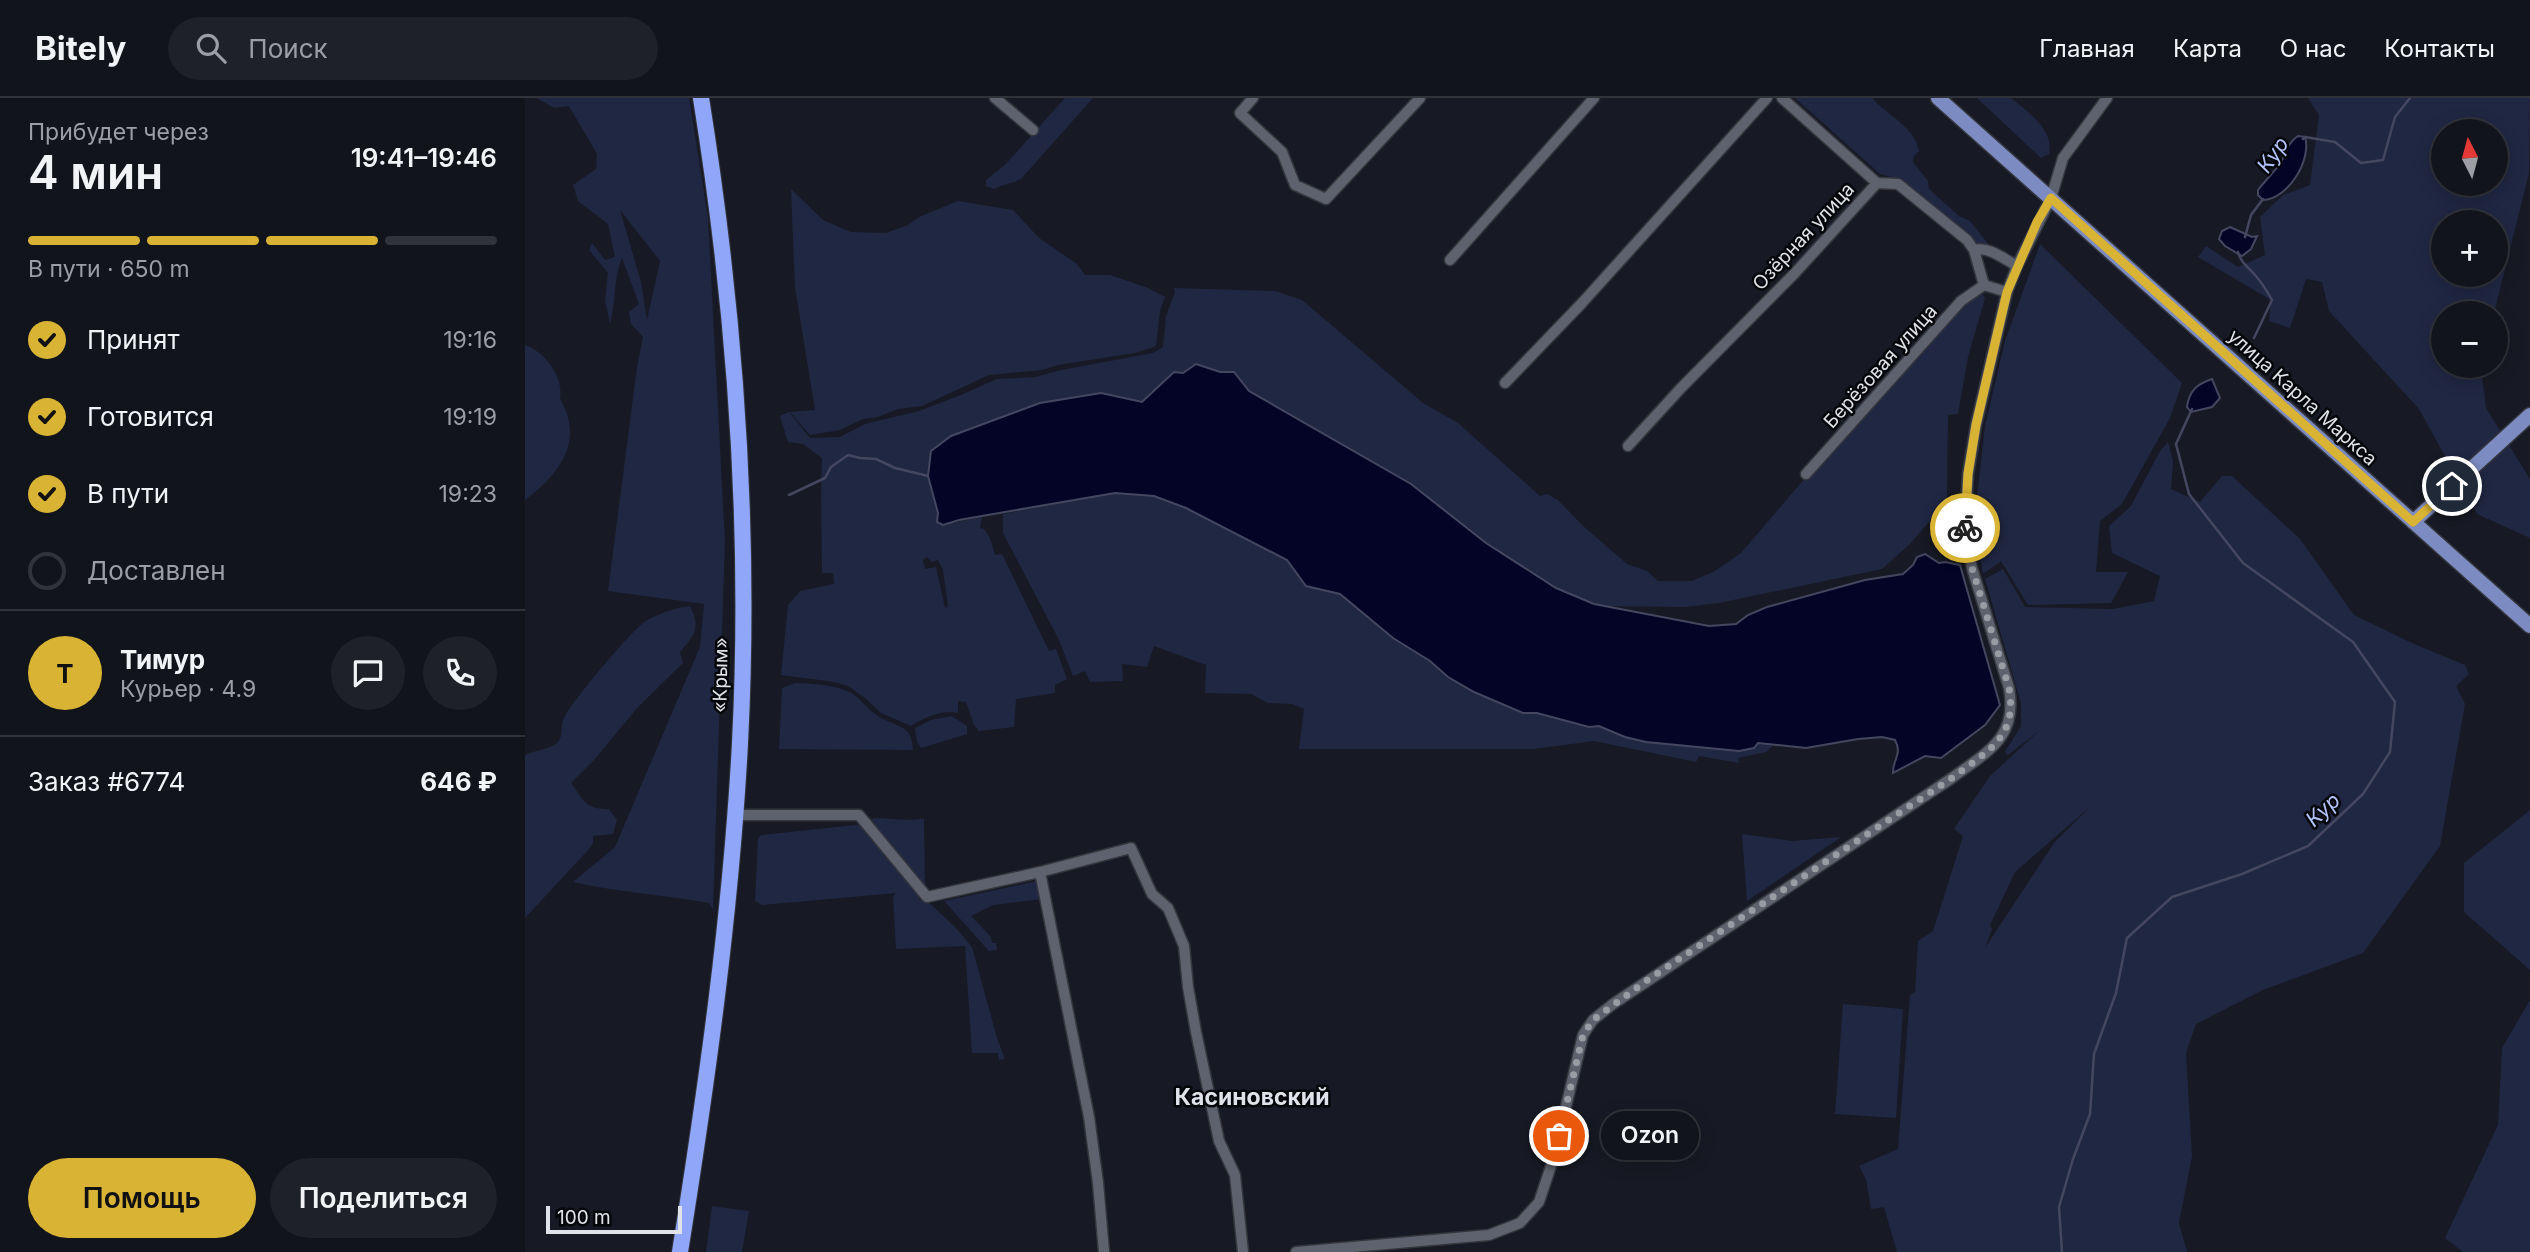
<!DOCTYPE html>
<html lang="ru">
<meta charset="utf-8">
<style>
body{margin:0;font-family:Inter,sans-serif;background:#1e2128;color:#f1f3f6;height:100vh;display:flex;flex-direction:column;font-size:26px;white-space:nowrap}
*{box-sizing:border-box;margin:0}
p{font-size:23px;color:#9c9ea3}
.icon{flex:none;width:38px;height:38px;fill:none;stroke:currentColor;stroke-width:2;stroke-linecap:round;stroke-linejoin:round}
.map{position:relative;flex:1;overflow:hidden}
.side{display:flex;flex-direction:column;background:#11141b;width:525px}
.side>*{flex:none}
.needle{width:46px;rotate:354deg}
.tools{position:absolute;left:1906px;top:21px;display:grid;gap:14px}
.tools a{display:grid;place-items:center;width:77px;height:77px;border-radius:50%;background:#11141b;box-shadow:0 4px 18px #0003,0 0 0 2px #30333a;font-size:35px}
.scale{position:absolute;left:21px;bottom:18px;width:136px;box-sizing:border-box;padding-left:7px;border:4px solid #e0e2e9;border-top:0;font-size:19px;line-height:24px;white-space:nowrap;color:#e0e2e9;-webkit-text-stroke:5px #050609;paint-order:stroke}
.pin{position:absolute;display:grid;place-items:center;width:60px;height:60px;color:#fff;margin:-30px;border:4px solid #fff;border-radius:50%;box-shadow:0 2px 7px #0007}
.courier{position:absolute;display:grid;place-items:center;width:70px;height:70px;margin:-35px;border:5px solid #d9b334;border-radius:50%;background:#fff;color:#222;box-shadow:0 2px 9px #0007}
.bubble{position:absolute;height:49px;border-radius:24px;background:#11141b;box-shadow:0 4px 18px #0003,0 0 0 2px #30333a;font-size:23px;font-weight:600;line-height:49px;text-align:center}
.head em{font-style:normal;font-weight:600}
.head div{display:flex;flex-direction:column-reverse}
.head{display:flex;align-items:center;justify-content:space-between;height:119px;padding:0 28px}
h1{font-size:46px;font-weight:600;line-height:52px}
.bar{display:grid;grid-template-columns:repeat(4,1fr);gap:10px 7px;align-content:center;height:84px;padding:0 28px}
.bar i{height:9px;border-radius:5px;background:#30333a}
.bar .active{background:#d9b334}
.bar p{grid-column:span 4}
.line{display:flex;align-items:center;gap:18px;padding:0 28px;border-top:2px solid #30333a}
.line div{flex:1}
.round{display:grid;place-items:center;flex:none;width:74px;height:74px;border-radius:37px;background:#1e2128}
ol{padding:0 28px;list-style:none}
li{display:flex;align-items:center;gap:21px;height:77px}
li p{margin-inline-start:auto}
li .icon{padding:7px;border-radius:50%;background:#d9b334;color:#111;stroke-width:4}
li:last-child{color:#9c9ea3}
li i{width:38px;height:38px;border:4px solid #30333a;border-radius:50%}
.cta{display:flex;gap:14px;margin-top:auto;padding:14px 28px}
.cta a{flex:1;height:80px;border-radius:42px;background:#d9b334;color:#111;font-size:28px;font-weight:600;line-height:80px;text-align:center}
.cta a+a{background:#1e2128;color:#f1f3f6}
header{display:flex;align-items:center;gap:42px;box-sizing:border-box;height:98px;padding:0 35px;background:#11141b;border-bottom:2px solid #30333a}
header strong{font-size:33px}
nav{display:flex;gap:38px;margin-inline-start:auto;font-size:24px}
.search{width:490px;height:63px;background:#1e2128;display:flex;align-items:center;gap:18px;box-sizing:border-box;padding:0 24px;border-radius:38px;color:#9c9ea3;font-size:26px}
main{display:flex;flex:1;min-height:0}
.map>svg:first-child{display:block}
.green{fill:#202743;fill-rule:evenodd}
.water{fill:#030426;stroke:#454760;stroke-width:2}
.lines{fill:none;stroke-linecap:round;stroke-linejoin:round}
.stream{stroke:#454760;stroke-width:2.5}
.minor-casing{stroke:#34363d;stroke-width:13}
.major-casing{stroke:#34363d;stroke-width:17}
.highway-casing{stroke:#34363d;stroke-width:18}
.minor{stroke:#5e626e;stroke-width:10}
.major{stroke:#7c8bc1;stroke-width:14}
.highway{stroke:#90a6f9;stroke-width:16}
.done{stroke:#9a9ca4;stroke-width:7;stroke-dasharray:0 12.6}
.route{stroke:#d9b334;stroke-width:9}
.labels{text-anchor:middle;stroke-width:5;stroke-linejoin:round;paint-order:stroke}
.street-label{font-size:19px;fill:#e0e2e9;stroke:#050609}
.water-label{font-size:21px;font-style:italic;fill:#b2c2fa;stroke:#050609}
.quarter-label{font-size:23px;font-weight:bold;fill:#e0e2e9;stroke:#050609}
</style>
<header>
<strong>Bitely</strong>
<div class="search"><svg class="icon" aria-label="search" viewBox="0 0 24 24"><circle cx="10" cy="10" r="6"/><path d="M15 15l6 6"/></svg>Поиск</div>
<nav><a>Главная</a><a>Карта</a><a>О нас</a><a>Контакты</a></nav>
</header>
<main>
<section class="side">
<div class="head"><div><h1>4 мин</h1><p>Прибудет через</p></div><em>19:41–19:46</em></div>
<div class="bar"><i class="active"></i><i class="active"></i><i class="active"></i><i></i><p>В пути · 650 m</p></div>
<ol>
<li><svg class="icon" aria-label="check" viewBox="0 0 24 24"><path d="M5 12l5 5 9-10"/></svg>Принят<p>19:16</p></li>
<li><svg class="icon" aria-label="check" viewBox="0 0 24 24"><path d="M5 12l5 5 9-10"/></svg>Готовится<p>19:19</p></li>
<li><svg class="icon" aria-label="check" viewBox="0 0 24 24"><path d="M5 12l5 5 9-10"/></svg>В пути<p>19:23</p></li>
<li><i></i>Доставлен</li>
</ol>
<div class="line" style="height:126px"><b class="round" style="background:#d9b334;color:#111">Т</b><div><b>Тимур</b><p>Курьер · 4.9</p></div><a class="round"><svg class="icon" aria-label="chat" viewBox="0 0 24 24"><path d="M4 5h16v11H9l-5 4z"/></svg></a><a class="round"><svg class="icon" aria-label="phone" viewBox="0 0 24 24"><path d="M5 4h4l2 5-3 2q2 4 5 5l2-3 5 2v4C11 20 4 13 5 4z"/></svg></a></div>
<div class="line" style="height:91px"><div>Заказ #6774</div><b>646 ₽</b></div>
<div class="cta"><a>Помощь</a><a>Поделиться</a></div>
</section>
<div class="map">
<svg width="2005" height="1154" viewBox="0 0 2005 1154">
<rect width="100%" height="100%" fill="#171a24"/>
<path class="green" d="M 12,0 L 164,0 L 183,120 L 200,444 L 188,811 L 184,805 C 139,797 93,794 48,784 L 90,749 L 175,549 L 179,506 L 83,493 L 112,269 L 118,239 L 106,226 L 104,214 L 114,206 L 97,160 C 88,181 91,205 85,226 L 80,202 L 83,175 L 64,152 L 67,145 L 80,162 L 90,159 L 83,126 L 53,103 L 48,87 L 71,71 L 72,56 L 44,8 L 29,10 ZM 95,112 L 135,163 L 122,222 L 116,184 Z
M 540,0 L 568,0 L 496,81 C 487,86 478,86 469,91 L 461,88 L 461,82 L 480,67 Z
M 1270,0 L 1347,0 C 1362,17 1390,29 1394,53 L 1389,58 L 1388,64 L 1403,83 L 1404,91 L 1434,118 L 1445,123 L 1464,147 L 1449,149 L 1373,81 L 1355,76 Z
M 1452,0 L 1486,0 C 1504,15 1529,31 1524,56 L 1516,60 Z
M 1783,0 L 2005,0 L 2004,75 L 1969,215 L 1918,215 L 1918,268 L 1956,268 L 1961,310 L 2005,381 L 2005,440 L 1952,416 L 1894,311 L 1804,213 L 1797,184 L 1781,181 L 1765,230 L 1744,223 L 1746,202 L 1673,159 L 1681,148 L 1713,169 L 1740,157 L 1735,119 L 1758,97 L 1785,87 L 1794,17 ZM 1918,33 L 1970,33 L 1970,86 L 1918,86 ZM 1918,124 L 1970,124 L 1970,177 L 1918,177 Z
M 266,91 L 298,122 L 326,134 L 361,135 L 383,127 L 394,119 L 433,103 L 488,112 L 514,140 L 552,166 L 560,177 L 585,177 L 623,190 L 640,199 L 635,213 L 631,248 L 610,255 L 533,267 L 517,272 L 464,277 L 397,308 L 373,311 L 353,319 L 338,321 L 315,332 L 285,337 L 265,314 L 290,312 L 270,189 Z
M 1515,146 L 1657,285 L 1645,320 L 1597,406 L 1575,423 L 1571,474 L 1603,474 L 1586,505 L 1503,507 L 1476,463 L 1458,476 L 1449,427 L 1460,328 L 1480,243 Z
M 1453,189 L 1460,200 L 1443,259 L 1433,316 L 1423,317 L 1422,403 L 1385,446 L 1357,471 L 1194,505 L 1160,509 L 1079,508 L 1069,506 L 1031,490 L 961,445 L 886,386 L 724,293 L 709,274 L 695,274 L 671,266 L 658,275 L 649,275 L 617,304 L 576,295 L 515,305 L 426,338 L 403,378 L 413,415 L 418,427 L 457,419 L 455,430 L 459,431 L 465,440 L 470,457 L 477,456 L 524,553 L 531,551 L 542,581 L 530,587 L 530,595 L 491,601 L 489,629 L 454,633 L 449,627 L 441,604 L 433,603 L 433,615 C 418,611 398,620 386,628 L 356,615 L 340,600 L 323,588 L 310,584 L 256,577 L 263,507 L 275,493 L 309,486 L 308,475 L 297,475 C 297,436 295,398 297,360 L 278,346 L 263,344 L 255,318 L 264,314 L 285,340 L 315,339 L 340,326 L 394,313 L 436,297 L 472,281 L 510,279 L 536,272 L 628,255 L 638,249 L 641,218 L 650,194 L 649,190 L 750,193 L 777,202 L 898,305 L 933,325 L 1015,398 L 1022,396 L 1033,402 L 1057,427 L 1102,466 L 1122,473 L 1133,483 L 1167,483 L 1190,473 L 1216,455 L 1305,351 ZM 402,459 L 407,464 L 413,462 L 418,472 L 423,508 L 420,510 L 411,469 L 400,471 L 398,462 Z
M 0,247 C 20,254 39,279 35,301 C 60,343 34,377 0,402 Z
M 1643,344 L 1648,363 L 1646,391 L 1675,404 L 1697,378 L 1707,378 L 1775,441 L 1829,517 L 1889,546 L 1940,567 L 1944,576 L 1931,588 L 1940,606 L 1915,748 L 1838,855 L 1738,892 L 1671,926 L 1661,955 L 1667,1058 L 1654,1125 L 1662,1154 L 1372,1154 L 1359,1109 L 1346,1111 L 1341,1081 L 1334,1068 L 1373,1051 L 1385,897 L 1390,894 L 1393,843 L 1408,833 L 1438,738 L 1429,731 L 1465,678 L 1515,632 L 1483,657 L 1480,654 L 1496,628 L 1496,605 L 1460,481 L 1478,471 L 1500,509 L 1588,511 L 1629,503 L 1635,478 L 1587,455 L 1584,428 L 1606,408 L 1635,353 ZM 1566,708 L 1529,745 L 1460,850 L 1467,831 L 1465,827 L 1490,774 Z
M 590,395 L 629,398 L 661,410 L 762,462 L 781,487 L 815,496 L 868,540 L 905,563 L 923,579 L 949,594 L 998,615 L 1012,615 L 1064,629 L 1074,628 L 1100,639 L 1121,644 L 1214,653 L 1229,650 L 1233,645 L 1240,645 L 1248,648 L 1241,654 L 1213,660 L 1214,665 L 1174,658 L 1171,664 L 1069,643 L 1009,651 L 774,651 L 779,611 L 767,606 L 743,605 L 726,596 L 680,595 L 681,567 L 629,548 L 622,569 L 597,566 L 598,583 L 565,584 L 560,573 L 548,578 L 534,542 L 478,435 L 478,416 Z
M 165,508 C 176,531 170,536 155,554 L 158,565 L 113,609 L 69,662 L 46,685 C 60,703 59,711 84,711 L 92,722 L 88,736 L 68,738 L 68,745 L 64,751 L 0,820 L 0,657 C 8,653 24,651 31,646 C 39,640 35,628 39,620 C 45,606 111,526 124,521 C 137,515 149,510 165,508 Z
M 270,585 C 289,586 311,586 328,596 C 337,602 343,612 353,618 C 371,630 387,625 388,652 L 254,651 L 257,590 Z
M 427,618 L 442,628 L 442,636 L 396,650 L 392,644 L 390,630 L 406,622 Z
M 2005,712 L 2005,872 L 1939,814 L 1939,765 Z
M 349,720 C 363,720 388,724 399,720 L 400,790 L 346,722 Z
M 330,727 L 337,728 L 394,798 L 394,802 L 402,803 L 430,829 L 447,849 L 472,940 L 480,961 L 474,962 L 473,955 L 447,955 L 440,848 L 371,851 L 368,799 L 371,795 L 237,807 L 230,803 L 233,741 L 236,737 Z
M 1217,736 L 1267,743 L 1316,739 L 1222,803 Z
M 513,783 L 517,801 L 468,807 L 446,818 L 466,839 L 467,845 L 471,845 L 472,852 L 464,853 L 419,803 Z
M 2005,902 L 2005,1154 L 1938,1154 L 1920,1140 L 1973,1027 L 1977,950 Z
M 1318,906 L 1378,911 L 1371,1020 L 1310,1016 Z
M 187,1108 L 224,1113 L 217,1154 L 181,1154 Z"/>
<path class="water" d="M 1773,38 L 1780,39 C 1787,62 1763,101 1738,102 L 1733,97 L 1733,92 C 1740,83 1748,75 1755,66 C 1762,55 1762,45 1773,38 Z
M 1705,129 L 1727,139 L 1732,138 L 1726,151 L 1717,158 L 1700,148 L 1694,141 L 1697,133 Z
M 671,266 L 695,274 L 709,274 L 724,293 L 886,386 L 961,445 L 1031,490 L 1069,506 L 1184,528 L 1211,526 L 1223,517 L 1242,509 L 1340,482 L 1378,476 L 1388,467 L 1392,459 L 1400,456 L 1414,465 L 1420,464 L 1435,467 L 1475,607 L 1460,627 L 1416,660 L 1400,658 L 1368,675 C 1367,663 1378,656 1370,642 L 1357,639 L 1333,641 L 1281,650 L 1233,645 L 1229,650 L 1214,653 L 1121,644 L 1100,639 L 1074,628 L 1064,629 L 1012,615 L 998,615 L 949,594 L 923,579 L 905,563 L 868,540 L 815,496 L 781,488 L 762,462 L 661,410 L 629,398 L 590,395 L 434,422 L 418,427 L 412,424 L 413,415 L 403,378 L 406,353 L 426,338 L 515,305 L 576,295 L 617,304 L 649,274 L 658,275 Z
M 1687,281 L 1695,300 L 1687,309 L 1666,314 L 1662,309 C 1664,293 1672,286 1687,281 Z"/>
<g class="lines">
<path class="stream" d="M 1778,41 L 1780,39 L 1810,44 L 1836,65 L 1858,62 L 1870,19 L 1885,0
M 1720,139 L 1726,117 L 1738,101
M 1713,154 C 1716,165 1723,169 1730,177 C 1737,185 1742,193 1747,202 L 1729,240
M 264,397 L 300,380 L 306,369 L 323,357 L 335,360 L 351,361 L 370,370 L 403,378
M 1537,1154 L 1534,1109 L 1548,1061 L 1565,1016 L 1569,956 L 1591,895 L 1602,840 L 1647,799 L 1717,776 L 1783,748 L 1838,696 L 1865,654 L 1870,604 L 1828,544 L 1718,465 L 1664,396 L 1651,346 L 1667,311"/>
<g class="minor-casing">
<path id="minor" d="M 470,0 L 508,32
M 728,0 L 715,15 L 757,54 L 770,87 L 801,101 L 895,0
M 1257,0 L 1352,85
M 1449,152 C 1464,148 1479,161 1492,168
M 925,162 L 1069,0
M 980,285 L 1057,205 L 1242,0
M 1103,348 L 1156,290 L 1269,176 L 1352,85 L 1373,86 L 1442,142 L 1449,152 L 1459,187 L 1482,194
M 1281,376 L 1436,203 L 1459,187
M 216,717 L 334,717 L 402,799 L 515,774 L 564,1019 L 573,1085 L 579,1154
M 515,774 L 606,750 L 627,796 L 643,810 L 659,848 L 663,889 L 671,934 L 694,1043 L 710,1077 L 718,1154
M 771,1154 L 964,1137 L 995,1125 L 1014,1104 L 1029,1059 L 1058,937 L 1068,922 L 1088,906 L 1427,680 C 1463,653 1493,640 1484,590 L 1447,470 L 1440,430 L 1443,376 L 1451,327 L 1482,194 L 1492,168 L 1526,100 L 1538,60 L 1582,0"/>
</g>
<g class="major-casing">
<path id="major" d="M 1413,0 L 2005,528
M 1888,424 L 2005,317"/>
</g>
<g class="highway-casing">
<path id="highway" d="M 155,1154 C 182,985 206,815 215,645 C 226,430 210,212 176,0"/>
</g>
<use href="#minor" class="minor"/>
<use href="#major" class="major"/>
<use href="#highway" class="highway"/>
</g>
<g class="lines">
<path class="done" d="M 1034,1038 L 1058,937 L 1068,922 L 1121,883 L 1427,680 C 1462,653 1493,640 1484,590 L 1447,470 L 1440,430"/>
<path class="route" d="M 1440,430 L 1443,376 L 1451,327 L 1482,194 L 1512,124 L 1526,100 L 1888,424 L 1927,388"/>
</g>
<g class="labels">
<g class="street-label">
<text transform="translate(1278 138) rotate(-47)" y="7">Озёрная улица</text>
<text transform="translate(1355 268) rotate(-48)" y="7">Берёзовая улица</text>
<text transform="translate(1778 299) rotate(42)" y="7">улица Карла Маркса</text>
<text transform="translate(195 577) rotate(-89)" y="7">«Крым»</text>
</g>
<g class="water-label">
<text transform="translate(1748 57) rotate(-55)" y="7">Кур</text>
<text transform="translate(1798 712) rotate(-43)" y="7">Кур</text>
</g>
<g class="quarter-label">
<text x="727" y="1007">Касиновский</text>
</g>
</g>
</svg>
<div class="tools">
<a><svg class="needle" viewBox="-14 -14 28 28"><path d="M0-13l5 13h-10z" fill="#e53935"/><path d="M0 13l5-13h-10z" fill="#9c9ea3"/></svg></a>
<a>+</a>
<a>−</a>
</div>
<div class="scale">100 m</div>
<div class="pin" style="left:1034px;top:1038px;background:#ea580c"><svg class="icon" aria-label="bag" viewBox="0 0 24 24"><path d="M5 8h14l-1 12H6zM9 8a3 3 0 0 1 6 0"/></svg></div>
<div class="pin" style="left:1927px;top:388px;background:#1f2937"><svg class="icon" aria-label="home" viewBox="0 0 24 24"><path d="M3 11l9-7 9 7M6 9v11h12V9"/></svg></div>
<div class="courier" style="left:1440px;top:430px"><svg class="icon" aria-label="bike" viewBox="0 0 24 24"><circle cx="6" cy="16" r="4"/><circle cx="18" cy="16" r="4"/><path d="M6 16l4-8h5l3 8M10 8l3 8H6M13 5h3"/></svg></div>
<div class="bubble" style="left:1076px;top:1013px;width:98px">Ozon</div>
</div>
</main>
